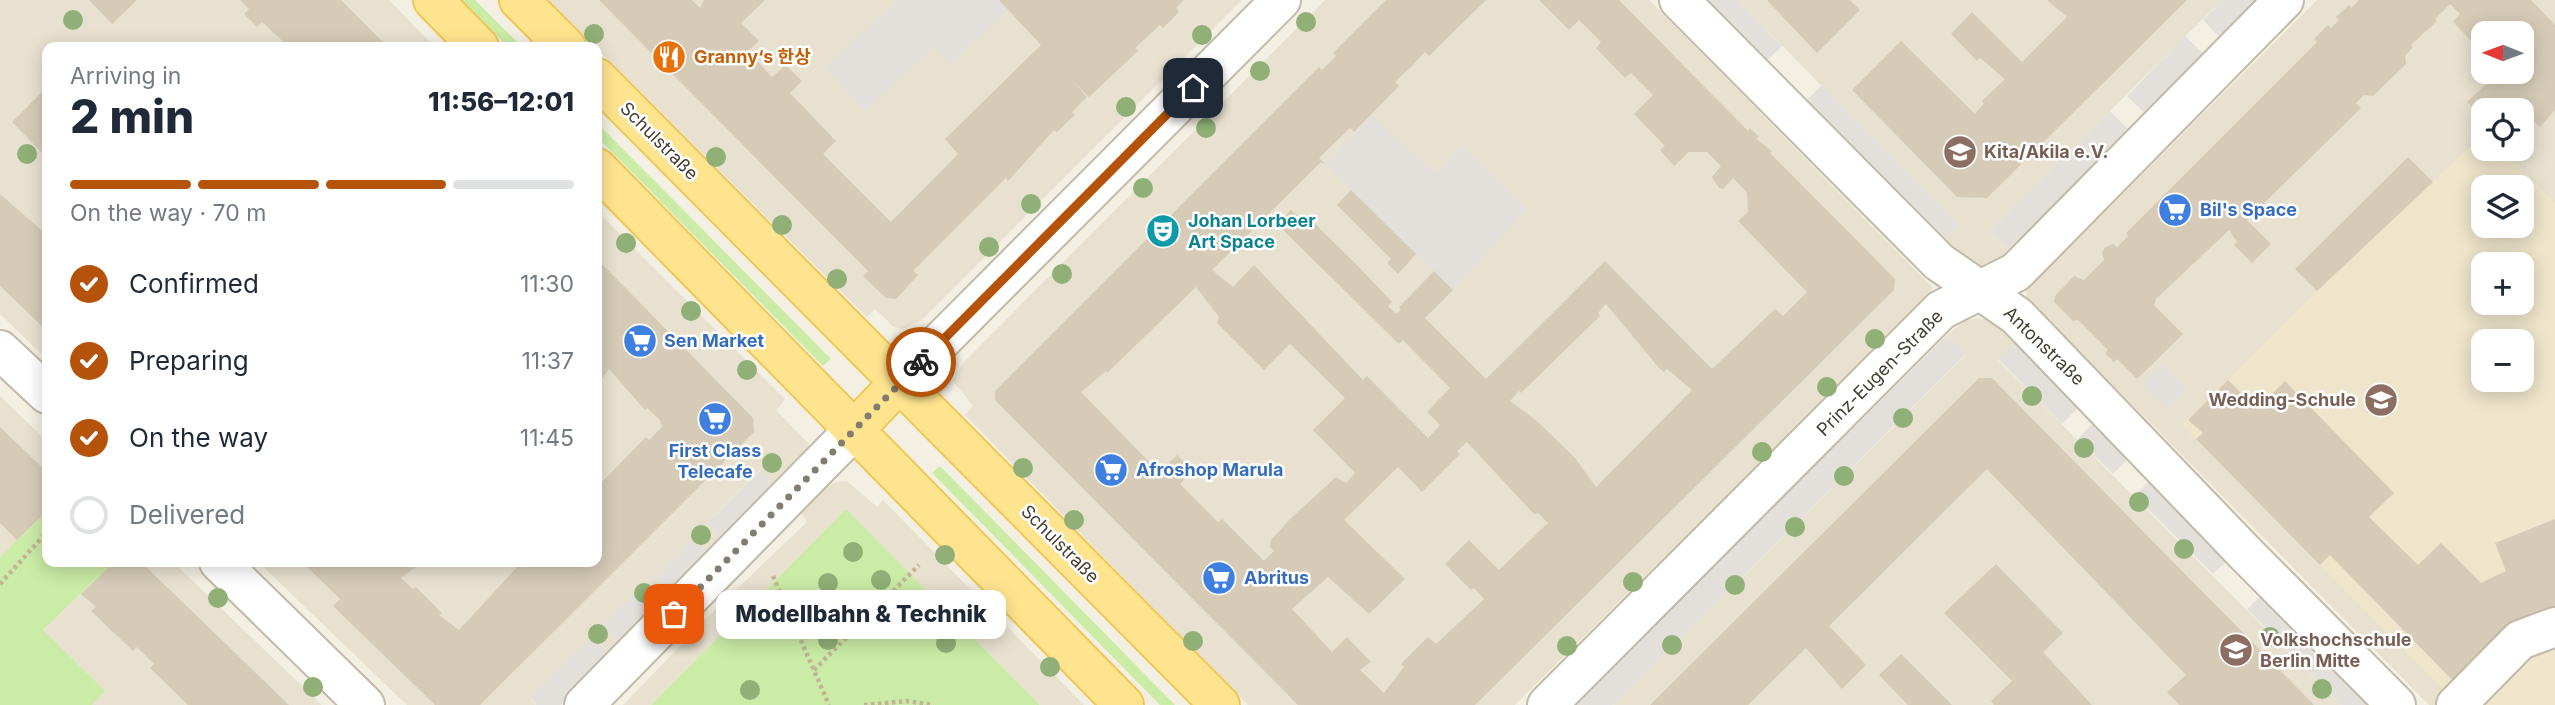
<!DOCTYPE html>
<meta charset="utf-8">
<style>
body{margin:0;font-family:Inter,"Noto Sans KR",sans-serif;background:#f6f6f7;color:#1f2937;height:100vh;display:flex;flex-direction:column;font-size:26px;white-space:nowrap}
*{box-sizing:border-box;margin:0}
p{font-size:23px;color:#747a83}
.icon{flex:none;width:38px;height:38px;fill:none;stroke:currentColor;stroke-width:2;stroke-linecap:round;stroke-linejoin:round}
.map{position:relative;flex:1;overflow:hidden}
.side{position:absolute;left:42px;top:42px;width:560px;height:525px;display:flex;flex-direction:column;background:#fff;border-radius:14px;box-shadow:0 4px 18px #0003}
.side>*{flex:none}
.needle{width:46px;rotate:271deg}
.buttons{position:absolute;left:2471px;top:21px;display:grid;gap:14px}
.buttons a{display:grid;place-items:center;width:63px;height:63px;border-radius:14px;background:#fff;box-shadow:0 4px 18px #0003;font-size:35px}
.pin{position:absolute;display:grid;place-items:center;width:60px;height:60px;color:#fff;margin:-30px;border-radius:14px;box-shadow:0 4px 10px #0006}
.courier{position:absolute;display:grid;place-items:center;width:70px;height:70px;margin:-35px;border:5px solid #b45309;border-radius:50%;background:#fff;color:#222;box-shadow:0 2px 9px #0007}
.bubble{position:absolute;height:49px;border-radius:14px;background:#fff;box-shadow:0 4px 18px #0003;font-size:23px;font-weight:800;line-height:49px;text-align:center}
.summary em{font-style:normal;font-weight:800}
.summary div{display:flex;flex-direction:column-reverse}
.summary{display:flex;align-items:center;justify-content:space-between;height:119px;padding:0 28px}
h1{font-size:46px;font-weight:800;line-height:52px}
.bar{display:grid;grid-template-columns:repeat(4,1fr);gap:10px 7px;align-content:center;height:84px;padding:0 28px}
.bar i{height:9px;border-radius:5px;background:#e0e1e3}
.bar .selected{background:#b45309}
.bar p{grid-column:span 4}
ol{padding:0 28px;list-style:none}
li{display:flex;align-items:center;gap:21px;height:77px}
li p{margin-inline-start:auto}
li .icon{padding:7px;border-radius:50%;background:#b45309;color:#fff;stroke-width:4}
li:last-child{color:#747a83}
li i{width:38px;height:38px;border:4px solid #e0e1e3;border-radius:50%}
.map>svg:first-child{display:block}
.residential{fill:#e8e1d0;fill-rule:evenodd}
.education{fill:#eee5ca;fill-rule:evenodd}
.green{fill:#caeca6}
.parking{fill:#e3e0dc}
.building{fill:#d5cbb7;fill-rule:evenodd}
.lines{fill:none;stroke-linecap:round;stroke-linejoin:round}
.minor-casing{stroke:#c2baa7;stroke-width:42}
.major-casing{stroke:#f0c754;stroke-width:42}
.path{stroke:#c3b494;stroke-width:4.5;stroke-dasharray:3.5 3.5;stroke-linecap:butt}
.minor{stroke:#fff;stroke-width:38}
.major{stroke:#ffe48f;stroke-width:38}
.tree{fill:#90b077}
.done{stroke:#827d70;stroke-width:7;stroke-dasharray:0 12.6}
.route{stroke:#b45309;stroke-width:9}
.labels{text-anchor:middle;stroke-width:5;stroke-linejoin:round;paint-order:stroke}
.food-label{font-size:18px;font-weight:bold;fill:#c56008;stroke:#fff;text-anchor:start}
.street-label{font-size:18px;fill:#453f32;stroke:#fff}
.education-label{font-size:18px;font-weight:bold;fill:#785e54;stroke:#fff;text-anchor:start}
.shop-label{font-size:18px;font-weight:bold;fill:#366cbe;stroke:#fff;text-anchor:start}
.culture-label{font-size:18px;font-weight:bold;fill:#0d838f;stroke:#fff;text-anchor:start}
</style>
<div class="map">
<svg width="2555" height="705" viewBox="0 0 2555 705">
<rect width="100%" height="100%" fill="#f3efe2"/>
<path class="residential" d="M 0,0 L 389,0 L 435,47 L 47,47 L 47,359 L 0,314 Z
M 548,0 L 1242,0 L 922,320 L 903,329 L 894,327 L 875,309 L 867,317 Z
M 1325,0 L 1649,0 L 1932,287 L 1932,293 L 1915,310 L 1515,705 L 1248,705 L 965,415 L 973,406 L 953,381 L 964,362 Z
M 1737,0 L 2222,0 L 1989,231 L 2008,250 L 2000,259 L 1981,266 L 1974,266 L 1940,244 L 1959,225 Z
M 2317,0 L 2555,0 L 2555,705 L 2429,705 L 2026,297 L 2027,289 ZM 2483,33 L 2522,33 L 2522,72 L 2483,72 ZM 2483,110 L 2522,110 L 2522,149 L 2483,149 ZM 2483,187 L 2522,187 L 2522,226 L 2483,226 ZM 2483,264 L 2522,264 L 2522,303 L 2483,303 ZM 2483,341 L 2522,341 L 2522,380 L 2483,380 Z
M 597,211 L 785,399 L 776,410 L 811,446 L 780,489 L 760,470 L 707,523 L 726,543 L 713,555 L 695,537 L 655,577 L 673,595 L 657,610 L 637,591 L 621,645 L 611,655 L 593,636 L 530,699 L 536,705 L 407,705 L 258,562 L 597,562 Z
M 1978,318 L 2002,323 L 2016,341 L 1998,360 L 2341,705 L 1613,705 L 1966,355 L 1947,335 L 1966,320 Z
M 0,396 L 47,441 L 47,511 L 0,557 Z
M 847,481 L 877,507 L 883,500 L 1084,705 L 1040,705 L 846,509 L 651,705 L 623,705 L 686,640 L 679,632 L 692,618 L 700,624 L 807,522 L 800,512 L 821,491 L 836,482 Z
M 114,562 L 173,562 L 322,705 L 0,705 L 0,672 Z"/>
<path class="education" d="M 2483,134 L 2483,149 L 2502,149 L 2555,203 L 2555,705 L 2458,705 L 2182,425 L 2317,291 ZM 2483,187 L 2522,187 L 2522,226 L 2483,226 ZM 2483,264 L 2522,264 L 2522,303 L 2483,303 ZM 2483,341 L 2522,341 L 2522,380 L 2483,380 Z"/>
<path class="green" d="M 461,0 L 475,0 L 522,47 L 508,47 Z
M 597,123 L 831,359 L 823,366 L 597,137 Z
M 940,466 L 1175,705 L 1160,705 L 932,473 Z
M 846,509 L 1040,705 L 651,705 Z
M 47,511 L 47,562 L 114,562 L 43,630 L 105,691 L 92,705 L 0,705 L 0,557 Z"/>
<path class="parking" d="M 898,0 L 999,0 L 1009,10 L 950,64 L 934,47 L 865,111 L 825,67 Z
M 1699,0 L 1737,0 L 1782,46 L 1763,64 Z
M 2222,0 L 2260,0 L 2221,39 L 2203,20 Z
M 2185,36 L 2205,55 L 2146,114 L 2127,96 Z
M 1822,85 L 1959,225 L 1940,244 L 1803,104 Z
M 2110,111 L 2129,130 L 2008,250 L 1989,231 Z
M 1371,115 L 1435,173 L 1462,146 L 1527,209 L 1453,290 L 1325,164 Z
M 1947,335 L 1966,354 L 1613,705 L 1574,705 Z
M 2016,341 L 2081,405 L 2062,424 L 1998,359 Z
M 2163,364 L 2187,389 L 2167,409 L 2142,384 Z
M 2096,420 L 2131,456 L 2113,474 L 2078,439 Z
M 761,470 L 780,489 L 726,543 L 707,523 Z
M 2152,478 L 2231,557 L 2213,574 L 2135,496 Z
M 695,537 L 713,555 L 673,595 L 655,577 Z
M 638,590 L 657,610 L 621,645 L 602,626 Z
M 2266,591 L 2379,705 L 2341,705 L 2247,609 Z
M 592,636 L 611,655 L 561,705 L 536,705 L 530,698 Z"/>
<path class="building" d="M 89,0 L 137,0 L 112,24 Z
M 240,0 L 341,0 L 388,47 L 289,47 L 262,22 L 257,27 L 244,14 L 249,9 Z
M 599,0 L 692,0 L 700,8 L 704,0 L 765,0 L 741,23 L 759,41 L 748,51 L 772,77 L 786,65 L 802,81 L 790,93 L 836,141 L 823,154 L 891,222 L 958,154 L 945,139 L 1041,45 L 999,0 L 1184,0 L 1176,8 L 1179,12 L 1163,28 L 1160,25 L 1135,48 L 1138,51 L 1089,97 L 1074,82 L 1087,97 L 1072,112 L 1075,115 L 1057,132 L 1054,130 L 1008,181 L 1006,178 L 913,271 L 918,275 L 896,299 L 886,298 L 863,276 L 868,271 Z
M 1386,0 L 1486,0 L 1429,56 L 1425,52 L 1411,67 L 1395,82 L 1399,86 L 1354,132 L 1350,128 L 1319,158 L 1326,165 L 1321,162 L 1212,270 L 1233,287 L 1254,265 L 1363,380 L 1367,376 L 1428,438 L 1440,425 L 1427,412 L 1450,388 L 1403,340 L 1399,344 L 1277,224 L 1291,210 L 1309,226 L 1313,222 L 1356,264 L 1392,302 L 1388,306 L 1396,314 L 1401,310 L 1399,307 L 1434,271 L 1453,290 L 1425,318 L 1486,379 L 1605,261 L 1712,369 L 1775,309 L 1783,316 L 1807,292 L 1738,221 L 1748,212 L 1747,193 L 1733,178 L 1723,189 L 1719,188 L 1712,177 L 1721,166 L 1707,152 L 1689,152 L 1674,166 L 1660,150 L 1665,146 L 1634,114 L 1653,95 L 1631,73 L 1625,78 L 1596,48 L 1601,42 L 1579,20 L 1569,30 L 1539,0 L 1619,0 L 1748,131 L 1750,128 L 1759,137 L 1756,139 L 1772,151 L 1770,153 L 1895,279 L 1894,290 L 1475,705 L 1298,705 L 995,400 L 995,391 L 1319,67 L 1322,70 L 1336,56 L 1333,53 ZM 1196,287 L 1219,317 L 1217,323 L 1264,370 L 1290,344 L 1345,398 L 1313,430 L 1355,473 L 1346,483 L 1336,477 L 1290,519 L 1271,540 L 1270,547 L 1274,551 L 1264,561 L 1222,519 L 1218,522 L 1180,484 L 1193,471 L 1177,455 L 1159,472 L 1081,392 L 1106,371 L 1107,373 ZM 1606,304 L 1659,368 L 1664,372 L 1667,369 L 1692,390 L 1596,487 L 1575,458 L 1538,422 L 1510,401 L 1519,391 L 1521,393 L 1600,316 L 1598,313 ZM 1467,442 L 1534,514 L 1538,513 L 1548,523 L 1499,570 L 1469,540 L 1445,564 L 1471,590 L 1474,588 L 1484,599 L 1436,644 L 1428,637 L 1401,664 L 1404,667 L 1384,693 L 1360,670 L 1371,662 L 1347,637 L 1332,652 L 1292,609 L 1328,577 L 1369,614 L 1405,579 L 1344,520 L 1398,467 L 1422,492 L 1460,454 L 1457,451 Z
M 1767,0 L 1850,0 L 1860,10 L 1817,53 Z
M 2047,0 L 2187,0 L 1987,198 L 1957,197 L 1852,90 L 1901,41 L 1975,114 L 1984,103 L 1982,101 L 2005,79 L 1980,58 L 1977,61 L 1951,34 L 1972,12 L 2022,62 L 2067,17 Z
M 2359,0 L 2531,0 L 2555,25 L 2555,110 L 2540,127 L 2514,103 L 2507,110 L 2483,110 L 2483,118 L 2467,102 L 2499,72 L 2522,72 L 2522,33 L 2483,33 L 2483,53 L 2453,22 L 2460,14 L 2450,4 L 2435,19 L 2437,21 L 2411,45 L 2413,47 L 2405,56 L 2406,64 L 2373,96 L 2364,95 L 2356,103 L 2361,108 L 2247,220 L 2271,244 L 2252,263 L 2234,245 L 2237,242 L 2229,230 L 2156,299 L 2154,305 L 2183,334 L 2137,379 L 2117,359 L 2114,362 L 2105,353 L 2108,350 L 2078,320 L 2073,321 L 2054,302 L 2055,296 L 2074,276 L 2084,280 L 2104,260 L 2102,253 L 2105,247 L 2113,244 L 2117,247 L 2128,236 L 2126,233 L 2317,42 L 2314,39 L 2328,25 L 2331,28 L 2339,20 L 2336,17 L 2349,5 L 2351,8 Z
M 47,87 L 47,158 L 12,122 Z
M 2408,157 L 2433,182 L 2317,291 L 2295,269 Z
M 1351,190 L 1416,254 L 1398,274 L 1387,263 L 1391,259 L 1337,205 Z
M 0,194 L 47,235 L 47,331 L 0,286 Z
M 597,259 L 753,418 L 754,432 L 480,705 L 435,705 L 333,606 L 340,599 L 302,562 L 422,562 L 401,578 L 413,589 L 416,587 L 442,613 L 439,615 L 459,630 L 519,565 L 521,568 L 527,562 L 597,562 L 599,485 L 646,437 L 649,440 L 662,427 L 660,420 L 647,408 L 645,410 L 609,369 L 597,386 Z
M 1979,378 L 1992,378 L 2314,705 L 2179,705 L 2167,692 L 2186,675 L 1987,469 L 1829,626 L 1866,665 L 1842,689 L 1806,648 L 1748,705 L 1650,705 Z
M 2228,380 L 2257,409 L 2285,381 L 2394,493 L 2369,517 L 2418,565 L 2441,543 L 2481,583 L 2506,571 L 2495,543 L 2555,519 L 2555,611 L 2505,630 L 2495,638 L 2500,645 L 2458,686 L 2330,555 L 2320,565 L 2196,439 L 2203,433 L 2188,420 Z
M 0,427 L 47,472 L 47,511 L 17,540 L 0,523 Z
M 114,562 L 141,562 L 289,705 L 188,705 L 150,668 L 154,664 L 137,647 L 133,651 L 91,611 L 96,607 L 81,594 Z
M 1996,564 L 2063,633 L 2043,652 L 2092,705 L 1994,705 L 1991,701 L 2012,681 L 1944,613 Z
M 1901,654 L 1952,705 L 1908,705 L 1879,675 Z"/>
<g class="lines">
<g class="minor-casing">
<path id="minor" d="M 1679,0 L 1939,262 L 2017,316 L 2246,554 L 2396,705
M 0,350 L 47,394
M 899,383 L 1281,0
M 219,562 L 365,705
M 584,705 L 853,431
M 1547,705 L 1941,310 L 2016,272 L 2284,0
M 2456,705 L 2520,640 L 2555,627"/>
</g>
<g class="major-casing">
<path id="major" d="M 433,0 L 479,47
M 519,0 L 566,47
M 597,78 L 1220,705
M 597,168 L 1124,705
M 853,431 L 899,383"/>
</g>
<path class="path" d="M 773,576 L 829,705
M 0,584 L 47,532
M 814,670 L 919,565
M 864,705 L 907,701 L 933,705"/>
<use href="#minor" class="minor"/>
<use href="#major" class="major"/>
</g>
<g class="tree">
<circle cx="73" cy="20" r="10"/>
<circle cx="1306" cy="22" r="10"/>
<circle cx="594" cy="34" r="10"/>
<circle cx="1202" cy="35" r="10"/>
<circle cx="1260" cy="71" r="10"/>
<circle cx="1126" cy="107" r="10"/>
<circle cx="1206" cy="128" r="10"/>
<circle cx="27" cy="154" r="10"/>
<circle cx="716" cy="157" r="10"/>
<circle cx="1143" cy="188" r="10"/>
<circle cx="1031" cy="204" r="10"/>
<circle cx="782" cy="225" r="10"/>
<circle cx="626" cy="243" r="10"/>
<circle cx="989" cy="247" r="10"/>
<circle cx="1062" cy="274" r="10"/>
<circle cx="837" cy="279" r="10"/>
<circle cx="691" cy="311" r="10"/>
<circle cx="1875" cy="339" r="10"/>
<circle cx="747" cy="370" r="10"/>
<circle cx="1827" cy="387" r="10"/>
<circle cx="2032" cy="396" r="10"/>
<circle cx="1903" cy="418" r="10"/>
<circle cx="2084" cy="448" r="10"/>
<circle cx="1762" cy="452" r="10"/>
<circle cx="772" cy="463" r="10"/>
<circle cx="1023" cy="468" r="10"/>
<circle cx="1844" cy="476" r="10"/>
<circle cx="2139" cy="502" r="10"/>
<circle cx="1074" cy="520" r="10"/>
<circle cx="1795" cy="527" r="10"/>
<circle cx="701" cy="535" r="10"/>
<circle cx="2184" cy="549" r="10"/>
<circle cx="853" cy="552" r="10"/>
<circle cx="945" cy="555" r="10"/>
<circle cx="881" cy="580" r="10"/>
<circle cx="1633" cy="582" r="10"/>
<circle cx="828" cy="583" r="10"/>
<circle cx="1735" cy="585" r="10"/>
<circle cx="644" cy="593" r="10"/>
<circle cx="218" cy="598" r="10"/>
<circle cx="987" cy="601" r="10"/>
<circle cx="852" cy="612" r="10"/>
<circle cx="762" cy="614" r="10"/>
<circle cx="919" cy="616" r="10"/>
<circle cx="598" cy="634" r="10"/>
<circle cx="2270" cy="637" r="10"/>
<circle cx="828" cy="640" r="10"/>
<circle cx="1193" cy="641" r="10"/>
<circle cx="946" cy="643" r="10"/>
<circle cx="1672" cy="645" r="10"/>
<circle cx="1567" cy="646" r="10"/>
<circle cx="1050" cy="667" r="10"/>
<circle cx="313" cy="687" r="10"/>
<circle cx="2322" cy="689" r="10"/>
<circle cx="750" cy="690" r="10"/>
</g>
<g class="lines">
<path class="done" d="M 674,614 L 921,362"/>
<path class="route" d="M 921,362 L 1193,88"/>
</g>
<defs>
<g id="restaurant-disc" transform="scale(1.75)"><circle r="9.5" fill="#e8710a" stroke="#fff"/><path d="M-5-6h1v4h1v-4h1v4h1v-4h1v5L-1.5 .5V6h-2V.5L-5-1ZM5-6V6H3V1.5H1.5Q1.5-4 5-6Z" fill="#fff"/></g>
<g id="school-disc" transform="scale(1.75)"><circle r="9.5" fill="#8d6e63" stroke="#fff"/><path d="M0-5L7-2L0 1L-7-2ZM-4 1L0 2.5L4 1V4Q0 6-4 4Z" fill="#fff"/></g>
<g id="supermarket-disc" transform="scale(1.75)"><circle r="9.5" fill="#3f7fe0" stroke="#fff"/><path d="M-6-5.5h2.5l.6 2H6L4.5 2H-2.5L-4.4-4H-6ZM-1.5 3.2a1.3 1.3 0 1 0 .1 0ZM3 3.2a1.3 1.3 0 1 0 .1 0Z" fill="#fff"/></g>
<g id="theatre-disc" transform="scale(1.75)"><circle r="9.5" fill="#0f9aa8" stroke="#fff"/><path d="M-5-5.5Q0-4 5-5.5V0Q5 5 0 6Q-5 5-5 0ZM-3.3-2.5H-1v1.5H-3.3ZM1-2.5H3.3v1.5H1ZM-2.8 1Q0 5.5 2.8 1Z" fill="#fff"/></g>
<g id="university-disc" transform="scale(1.75)"><circle r="9.5" fill="#8d6e63" stroke="#fff"/><path d="M0-5L7-2L0 1L-7-2ZM-4 1L0 2.5L4 1V4Q0 6-4 4Z" fill="#fff"/></g>
</defs>
<g fill-rule="evenodd">
<use href="#restaurant-disc" x="669" y="57"/>
<use href="#school-disc" x="1960" y="152"/>
<use href="#supermarket-disc" x="2175" y="210"/>
<use href="#theatre-disc" x="1163" y="231"/>
<use href="#supermarket-disc" x="640" y="341"/>
<use href="#school-disc" x="2381" y="400"/>
<use href="#supermarket-disc" x="715" y="419"/>
<use href="#supermarket-disc" x="1111" y="470"/>
<use href="#supermarket-disc" x="1219" y="578"/>
<use href="#university-disc" x="2236" y="650"/>
</g>
<g class="labels">
<g class="food-label">
<text x="694" y="63">Granny‘s 한상</text>
</g>
<g class="street-label">
<text transform="translate(659 141) rotate(45)" y="6">Schulstraße</text>
<text transform="translate(2044 346) rotate(44)" y="6">Antonstraße</text>
<text transform="translate(1880 373) rotate(-45)" y="6">Prinz-Eugen-Straße</text>
<text transform="translate(1060 544) rotate(45)" y="6">Schulstraße</text>
</g>
<g class="education-label">
<text x="1984" y="158">Kita/Akila e.V.</text>
<text x="2356" y="406" text-anchor="end">Wedding-Schule</text>
<text x="2260" y="646">Volkshochschule<tspan x="2260" dy="21">Berlin Mitte</tspan></text>
</g>
<g class="shop-label">
<text x="2200" y="216">Bil's Space</text>
<text x="664" y="347">Sen Market</text>
<text x="715" y="457" text-anchor="middle">First Class<tspan x="715" dy="21">Telecafe</tspan></text>
<text x="1136" y="476">Afroshop Marula</text>
<text x="1244" y="584">Abritus</text>
</g>
<g class="culture-label">
<text x="1188" y="227">Johan Lorbeer<tspan x="1188" dy="21">Art Space</tspan></text>
</g>
</g>
</svg>
<div class="buttons">
<a><svg class="needle" viewBox="-14 -14 28 28"><path d="M0-13l5 13h-10z" fill="#e53935"/><path d="M0 13l5-13h-10z" fill="#747a83"/></svg></a>
<a><svg class="icon" aria-label="locate" viewBox="0 0 24 24"><circle cx="12" cy="12" r="6"/><path d="M12 2v4M12 18v4M2 12h4M18 12h4"/></svg></a>
<a><svg class="icon" aria-label="layers" viewBox="0 0 24 24"><path d="M12 4l9 5-9 5-9-5zM3 14l9 5 9-5"/></svg></a>
<a>+</a>
<a>−</a>
</div>
<div class="pin" style="left:674px;top:614px;background:#ea580c"><svg class="icon" aria-label="bag" viewBox="0 0 24 24"><path d="M5 8h14l-1 12H6zM9 8a3 3 0 0 1 6 0"/></svg></div>
<div class="pin" style="left:1193px;top:88px;background:#1f2937"><svg class="icon" aria-label="home" viewBox="0 0 24 24"><path d="M3 11l9-7 9 7M6 9v11h12V9"/></svg></div>
<div class="courier" style="left:921px;top:362px"><svg class="icon" aria-label="bike" viewBox="0 0 24 24"><circle cx="6" cy="16" r="4"/><circle cx="18" cy="16" r="4"/><path d="M6 16l4-8h5l3 8M10 8l3 8H6M13 5h3"/></svg></div>
<div class="bubble" style="left:716px;top:590px;width:290px">Modellbahn &amp; Technik</div>
<section class="side">
<div class="summary"><div><h1>2 min</h1><p>Arriving in</p></div><em>11:56–12:01</em></div>
<div class="bar"><i class="selected"></i><i class="selected"></i><i class="selected"></i><i></i><p>On the way · 70 m</p></div>
<ol>
<li><svg class="icon" aria-label="check" viewBox="0 0 24 24"><path d="M5 12l5 5 9-10"/></svg>Confirmed<p>11:30</p></li>
<li><svg class="icon" aria-label="check" viewBox="0 0 24 24"><path d="M5 12l5 5 9-10"/></svg>Preparing<p>11:37</p></li>
<li><svg class="icon" aria-label="check" viewBox="0 0 24 24"><path d="M5 12l5 5 9-10"/></svg>On the way<p>11:45</p></li>
<li><i></i>Delivered</li>
</ol>
</section>
</div>
